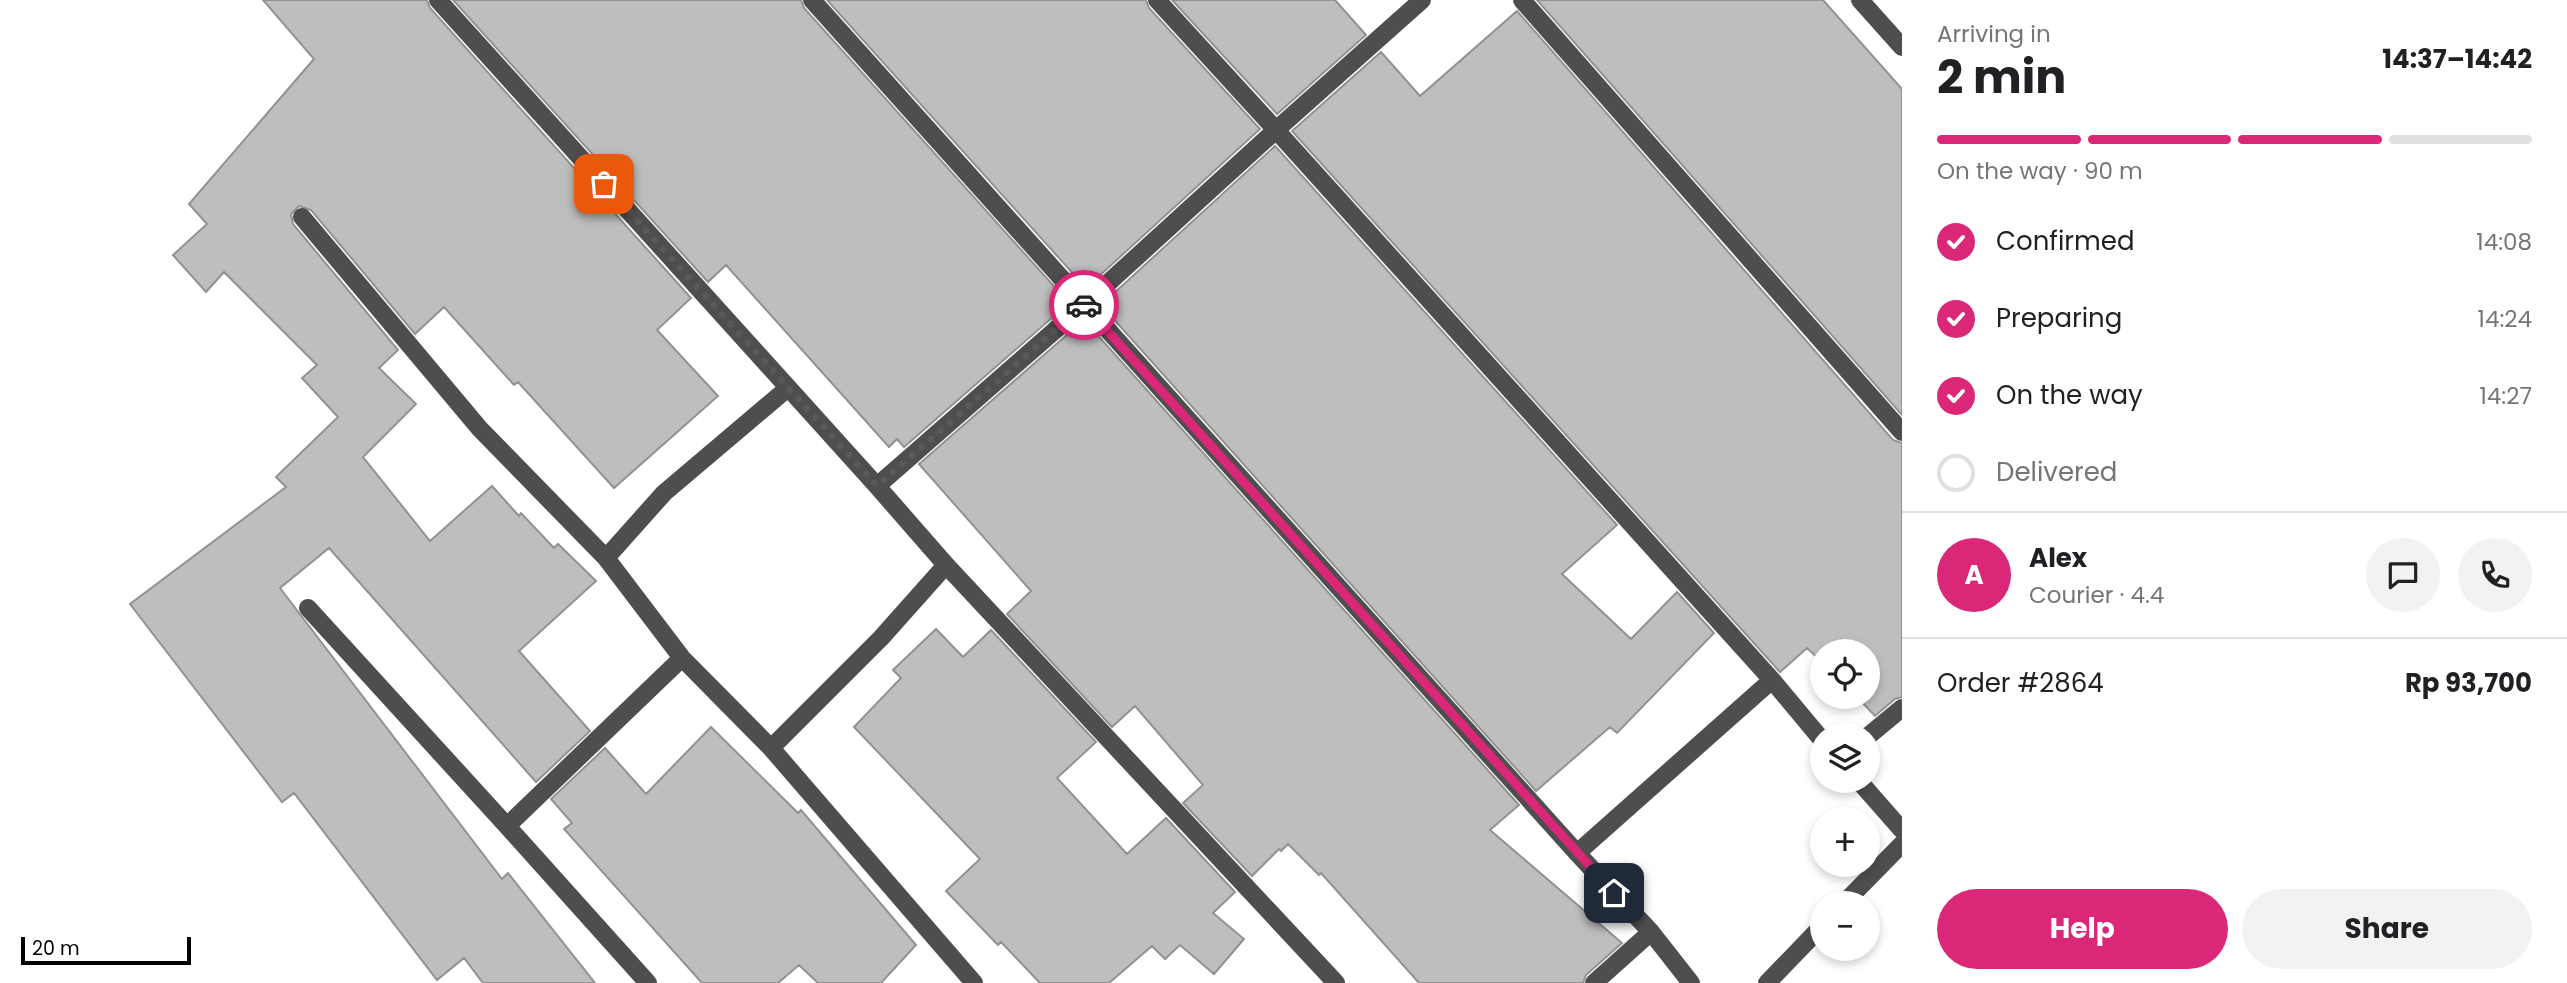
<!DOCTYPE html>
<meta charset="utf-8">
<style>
body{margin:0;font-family:Poppins,sans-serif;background:#f2f2f2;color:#202124;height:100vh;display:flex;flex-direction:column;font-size:26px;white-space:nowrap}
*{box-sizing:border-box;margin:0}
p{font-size:23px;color:#757577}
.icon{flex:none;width:38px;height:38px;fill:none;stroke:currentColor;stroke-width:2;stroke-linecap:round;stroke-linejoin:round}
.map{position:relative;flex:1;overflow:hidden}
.details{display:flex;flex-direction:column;background:#fff;width:665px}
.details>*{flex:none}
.fabs{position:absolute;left:1810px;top:639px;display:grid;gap:14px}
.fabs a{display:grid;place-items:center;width:70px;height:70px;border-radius:50%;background:#fff;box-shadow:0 4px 10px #0003;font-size:35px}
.scale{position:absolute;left:21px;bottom:18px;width:170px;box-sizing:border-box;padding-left:7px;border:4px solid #000;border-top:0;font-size:19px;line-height:24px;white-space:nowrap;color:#000;-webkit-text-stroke:5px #fff;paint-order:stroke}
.pin{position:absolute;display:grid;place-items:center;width:60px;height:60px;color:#fff;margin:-30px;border-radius:14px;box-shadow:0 4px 10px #0006}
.courier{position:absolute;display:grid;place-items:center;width:70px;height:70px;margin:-35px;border:5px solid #db2777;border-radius:50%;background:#fff;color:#222;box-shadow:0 2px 9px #0007}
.headline em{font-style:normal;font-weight:700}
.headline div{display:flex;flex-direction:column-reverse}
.headline{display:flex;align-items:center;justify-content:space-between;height:119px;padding:0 35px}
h1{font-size:46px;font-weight:700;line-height:52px}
.bar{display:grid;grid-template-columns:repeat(4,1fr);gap:10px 7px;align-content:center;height:84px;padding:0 35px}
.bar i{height:9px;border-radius:5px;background:#e0e0e0}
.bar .active{background:#db2777}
.bar p{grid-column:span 4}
.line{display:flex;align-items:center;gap:18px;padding:0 35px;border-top:2px solid #e0e0e0}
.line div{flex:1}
.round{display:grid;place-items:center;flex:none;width:74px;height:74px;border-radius:37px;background:#f2f2f2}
ol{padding:0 35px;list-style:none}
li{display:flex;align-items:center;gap:21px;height:77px}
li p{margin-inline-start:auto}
li .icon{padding:7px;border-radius:50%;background:#db2777;color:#fff;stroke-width:4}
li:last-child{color:#757577}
li i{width:38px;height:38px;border:4px solid #e0e0e0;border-radius:50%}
.cta{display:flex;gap:14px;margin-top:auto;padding:14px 35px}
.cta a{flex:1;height:80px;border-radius:42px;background:#db2777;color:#fff;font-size:28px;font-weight:700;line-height:80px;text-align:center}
.cta a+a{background:#f2f2f2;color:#202124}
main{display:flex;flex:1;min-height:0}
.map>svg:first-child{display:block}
.building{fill:#bebebe;stroke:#929292;stroke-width:2}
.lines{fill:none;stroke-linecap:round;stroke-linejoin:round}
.minor{stroke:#4e4e4e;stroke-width:18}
.done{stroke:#595959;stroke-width:7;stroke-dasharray:0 12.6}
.route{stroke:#db2777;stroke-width:9}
</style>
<main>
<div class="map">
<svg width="1902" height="983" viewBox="0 0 1902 983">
<rect width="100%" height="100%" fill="#fff"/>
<path class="building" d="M 263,0 L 427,0 L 430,8 L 691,298 L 657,330 L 718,396 L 614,488 L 518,382 L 514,385 L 444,307 L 415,334 L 311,210 L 299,206 L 291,214 L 293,224 L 398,350 L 379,368 L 416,404 L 363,457 L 430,541 L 492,486 L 519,516 L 521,513 L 554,548 L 558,544 L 596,581 L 519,651 L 590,731 L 536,782 L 329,548 L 280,588 L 502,879 L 508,873 L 595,983 L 483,983 L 464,958 L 437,980 L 294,793 L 282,802 L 130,604 L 286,487 L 276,477 L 338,417 L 302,378 L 317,365 L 224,272 L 206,292 L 173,255 L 207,224 L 189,204 L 314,59 Z
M 453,0 L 801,0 L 804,8 L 1069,303 L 904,447 L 897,439 L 889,447 L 726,265 L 708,282 Z
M 827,0 L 1146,0 L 1149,8 L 1260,129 L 1086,288 Z
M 1172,0 L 1335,0 L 1366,35 L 1277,114 Z
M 1537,0 L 1823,0 L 1902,89 L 1902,415 Z
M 1517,11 L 1893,440 L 1902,443 L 1902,697 L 1895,699 L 1875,716 L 1856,696 L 1867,696 L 1867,651 L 1822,651 L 1822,662 L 1807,648 L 1780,672 L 1292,131 L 1381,52 L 1420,96 Z
M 1275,146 L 1617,525 L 1562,574 L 1631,639 L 1677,592 L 1714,633 L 1617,733 L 1610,727 L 1536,791 L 1101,305 Z
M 1084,320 L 1519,805 L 1490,830 L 1622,943 L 1586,975 L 1583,983 L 1419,983 L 1321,873 L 1319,875 L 1288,844 L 1281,851 L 1279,849 L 1252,876 L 1183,803 L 1203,785 L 1135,706 L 1112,727 L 1007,614 L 1031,591 L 919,464 Z
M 936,629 L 963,657 L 991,630 L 1096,742 L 1057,778 L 1127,854 L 1166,818 L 1235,892 L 1213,913 L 1244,939 L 1214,974 L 1180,945 L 1165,959 L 1152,946 L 1109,983 L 1040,983 L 1001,942 L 998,945 L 946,891 L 980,859 L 854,727 L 901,678 L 893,670 Z
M 711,727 L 798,813 L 801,810 L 916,945 L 881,983 L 818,983 L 799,965 L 778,983 L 702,983 L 564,829 L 572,823 L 551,799 L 605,748 L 646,794 Z"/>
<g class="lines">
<path class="minor" d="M 438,0 L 877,486 L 946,565 L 1336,983
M 812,0 L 1577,853 L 1651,932 L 1691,983
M 1157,0 L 1276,130 L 1422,0
M 1522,0 L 1902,432
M 1860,0 L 1902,47
M 302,217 L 480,429 L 606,558
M 788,388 L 664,493 L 606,558 L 682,658 L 771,748 L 974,983
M 877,486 L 1085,304 L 1276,130 L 1772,680
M 308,608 L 507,826
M 1867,737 L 1902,708
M 771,748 L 881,638 L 946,565
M 1858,780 L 1902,830
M 1577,853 L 1772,680 L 1822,740
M 1844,903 L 1902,844
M 648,983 L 507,826 L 682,658
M 1594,983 L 1651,932
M 1767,983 L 1822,926"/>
</g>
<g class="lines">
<path class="done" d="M 604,184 L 877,486 L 1084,305"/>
<path class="route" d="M 1084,305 L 1614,893"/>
</g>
</svg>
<div class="fabs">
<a><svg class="icon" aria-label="locate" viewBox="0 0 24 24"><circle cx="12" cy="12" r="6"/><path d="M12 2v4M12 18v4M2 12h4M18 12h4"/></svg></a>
<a><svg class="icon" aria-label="layers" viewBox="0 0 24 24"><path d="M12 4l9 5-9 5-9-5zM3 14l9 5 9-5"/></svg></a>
<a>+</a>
<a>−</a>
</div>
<div class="scale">20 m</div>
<div class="pin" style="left:604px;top:184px;background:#ea580c"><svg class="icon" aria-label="bag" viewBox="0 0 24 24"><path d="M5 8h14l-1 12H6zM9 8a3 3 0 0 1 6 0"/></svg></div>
<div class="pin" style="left:1614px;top:893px;background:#1f2937"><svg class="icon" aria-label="home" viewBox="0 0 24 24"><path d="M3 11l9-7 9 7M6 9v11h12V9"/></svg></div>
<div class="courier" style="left:1084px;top:305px"><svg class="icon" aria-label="car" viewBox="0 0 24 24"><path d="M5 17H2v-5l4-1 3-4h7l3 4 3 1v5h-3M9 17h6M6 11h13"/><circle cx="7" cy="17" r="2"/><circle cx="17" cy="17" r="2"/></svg></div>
</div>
<section class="details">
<div class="headline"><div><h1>2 min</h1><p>Arriving in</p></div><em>14:37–14:42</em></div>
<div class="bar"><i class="active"></i><i class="active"></i><i class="active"></i><i></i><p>On the way · 90 m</p></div>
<ol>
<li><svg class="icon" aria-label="check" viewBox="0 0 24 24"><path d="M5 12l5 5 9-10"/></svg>Confirmed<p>14:08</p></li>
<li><svg class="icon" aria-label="check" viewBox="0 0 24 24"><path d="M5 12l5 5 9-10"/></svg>Preparing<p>14:24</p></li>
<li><svg class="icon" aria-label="check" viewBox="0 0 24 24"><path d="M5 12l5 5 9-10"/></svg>On the way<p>14:27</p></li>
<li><i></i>Delivered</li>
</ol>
<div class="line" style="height:126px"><b class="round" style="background:#db2777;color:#fff">A</b><div><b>Alex</b><p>Courier · 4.4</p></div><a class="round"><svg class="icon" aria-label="chat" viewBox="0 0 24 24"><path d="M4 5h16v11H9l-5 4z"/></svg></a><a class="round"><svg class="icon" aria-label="phone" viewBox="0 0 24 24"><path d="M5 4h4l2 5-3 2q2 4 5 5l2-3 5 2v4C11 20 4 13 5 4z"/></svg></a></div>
<div class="line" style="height:91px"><div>Order #2864</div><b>Rp 93,700</b></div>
<div class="cta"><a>Help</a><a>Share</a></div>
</section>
</main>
